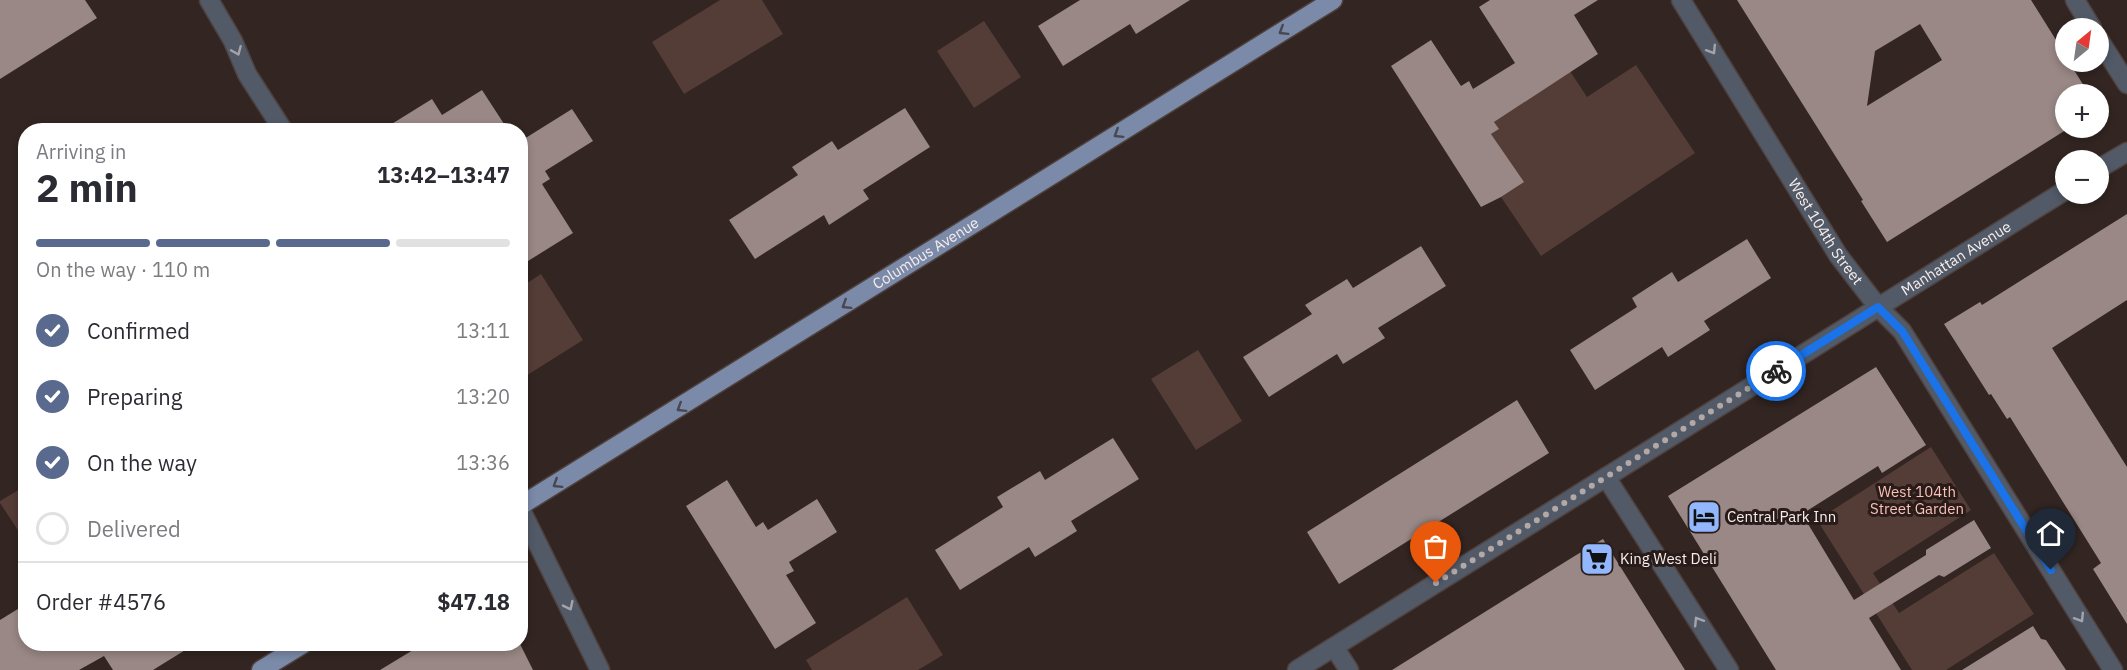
<!DOCTYPE html>
<meta charset="utf-8">
<style>
body{margin:0;font-family:"IBM Plex Sans",sans-serif;background:#f2f2f3;color:#2b2b33;height:100vh;display:flex;flex-direction:column;font-size:22px;white-space:nowrap}
*{box-sizing:border-box;margin:0}
p{font-size:20px;color:#7c7c81}
.icon{flex:none;width:33px;height:33px;fill:none;stroke:currentColor;stroke-width:2;stroke-linecap:round;stroke-linejoin:round}
.map{position:relative;flex:1;overflow:hidden}
.sheet{position:absolute;left:18px;top:123px;width:510px;height:528px;display:flex;flex-direction:column;background:#fff;border-radius:24px;box-shadow:0 3px 9px #0003}
.sheet>*{flex:none}
.needle{width:39px;rotate:29deg}
.fabs{position:absolute;left:2055px;top:18px;display:grid;gap:12px}
.fabs a{display:grid;place-items:center;width:54px;height:54px;border-radius:50%;background:#fff;box-shadow:0 3px 9px #0003;font-size:30px}
.pin{position:absolute;display:grid;place-items:center;width:51px;height:51px;color:#fff;margin:-62px -26px;border-radius:50% 50% 50% 0;rotate:-45deg;box-shadow:0 0 6px #0007}
.pin .icon{rotate:45deg}
.courier{position:absolute;display:grid;place-items:center;width:60px;height:60px;margin:-30px;border:4px solid #1a73e8;border-radius:50%;background:#fff;color:#222;box-shadow:0 2px 8px #0007}
.overview em{font-style:normal;font-weight:800}
.overview div{display:flex;flex-direction:column-reverse}
.overview{display:flex;align-items:center;justify-content:space-between;height:102px;padding:0 18px}
h1{font-size:39px;font-weight:800;line-height:45px}
.bar{display:grid;grid-template-columns:repeat(4,1fr);gap:9px 6px;align-content:center;height:72px;padding:0 18px}
.bar i{height:8px;border-radius:4px;background:#e1e1e2}
.bar .selected{background:#596a8e}
.bar p{grid-column:span 4}
.line{display:flex;align-items:center;gap:15px;padding:0 18px;border-top:2px solid #e1e1e2}
.line div{flex:1}
ol{padding:0 18px;list-style:none}
li{display:flex;align-items:center;gap:18px;height:66px}
li p{margin-inline-start:auto}
li .icon{padding:6px;border-radius:50%;background:#596a8e;color:#fff;stroke-width:4}
li:last-child{color:#7c7c81}
li i{width:33px;height:33px;border:3px solid #e1e1e2;border-radius:50%}
.map>svg:first-child{display:block}
.green{fill:#543c37}
.building{fill:#998885;fill-rule:evenodd}
.lines{fill:none;stroke-linecap:round;stroke-linejoin:round}
.minor-casing{stroke:#4e413e;stroke-width:21}
.primary-casing{stroke:#4e413e;stroke-width:21}
.minor{stroke:#525a68;stroke-width:18}
.primary{stroke:#7a8aa8;stroke-width:18}
.oneway{stroke:#494752}
.oneway2{stroke:#a4a4aa}
.done{stroke:#b2a8a5;stroke-width:6;stroke-dasharray:0 10.8}
.route{stroke:#1a73e8;stroke-width:8}
.labels{text-anchor:middle;stroke-width:6;stroke-linejoin:round;paint-order:stroke}
.street-label{font-size:15px;fill:#f7eeec;stroke:#281b19}
.park-label{font-size:15px;fill:#fcc1b5;stroke:#281b19}
.poi-label{font-size:15px;fill:#f7eeec;stroke:#281b19;text-anchor:start}
</style>
<div class="map">
<svg width="2127" height="670" viewBox="0 0 2127 670">
<rect width="100%" height="100%" fill="#322522"/>
<path class="green" d="M 720,0 L 762,0 L 783,34 L 684,94 L 652,42 Z
M 984,21 L 1021,77 L 974,108 L 937,51 Z
M 1636,65 L 1695,153 L 1541,256 L 1501,197 L 1523,182 L 1491,134 L 1498,129 L 1494,122 L 1570,71 L 1587,97 Z
M 541,274 L 583,340 L 521,379 L 521,287 Z
M 1198,350 L 1242,421 L 1196,450 L 1151,379 Z
M 1931,447 L 1971,510 L 1873,573 L 1899,613 L 1994,553 L 2034,614 L 1946,670 L 1912,670 L 1817,520 Z
M 25,486 L 25,541 L 0,503 L 0,501 Z
M 907,597 L 943,655 L 918,670 L 812,670 L 806,660 Z"/>
<path class="building" d="M 0,0 L 85,0 L 97,18 L 0,79 Z
M 1080,0 L 1190,0 L 1136,34 L 1130,24 L 1063,66 L 1038,26 Z
M 1490,0 L 1598,0 L 1574,15 L 1598,54 L 1494,122 L 1499,129 L 1491,134 L 1524,182 L 1501,197 L 1481,207 L 1391,66 L 1431,40 L 1461,86 L 1469,81 L 1473,89 L 1515,63 L 1479,7 Z
M 1737,0 L 2031,0 L 2066,56 L 2066,62 L 2069,62 L 2089,94 L 2066,94 L 2066,128 L 2069,128 L 1887,242 L 1861,201 L 1863,200 ZM 1920,24 L 1942,60 L 1867,106 L 1875,51 Z
M 482,90 L 508,130 L 382,130 L 432,99 L 442,115 Z
M 905,108 L 930,147 L 863,190 L 869,199 L 829,225 L 824,215 L 755,259 L 729,220 L 798,175 L 792,167 L 832,141 L 838,150 Z
M 572,109 L 593,141 L 545,171 L 550,179 L 542,184 L 573,233 L 520,266 L 520,133 L 524,139 Z
M 2127,214 L 2127,300 L 2052,348 L 2127,467 L 2127,624 L 2093,569 L 2101,563 L 2010,417 L 2007,419 L 1991,394 L 1989,395 L 1944,324 L 1980,302 L 1982,305 Z
M 1747,239 L 1771,278 L 1704,321 L 1710,330 L 1668,357 L 1662,347 L 1595,390 L 1570,350 L 1637,307 L 1632,298 L 1672,272 L 1678,282 Z
M 1421,246 L 1446,286 L 1378,328 L 1385,338 L 1343,364 L 1337,354 L 1269,397 L 1243,357 L 1312,314 L 1305,305 L 1347,279 L 1353,288 Z
M 1876,367 L 1926,445 L 1882,473 L 1878,466 L 1802,514 L 1854,600 L 1926,555 L 1926,550 L 1974,520 L 1991,548 L 1944,577 L 1939,575 L 1869,618 L 1901,670 L 1776,670 L 1668,496 Z
M 1517,400 L 1549,453 L 1339,584 L 1307,532 Z
M 1113,438 L 1139,479 L 1071,521 L 1077,531 L 1035,557 L 1029,547 L 960,590 L 935,550 L 1003,507 L 997,497 L 1040,471 L 1045,480 Z
M 727,480 L 756,527 L 763,522 L 768,530 L 817,499 L 837,532 L 789,562 L 794,571 L 786,575 L 816,623 L 775,649 L 686,506 Z
M 1603,539 L 1685,670 L 1392,670 L 1573,557 Z
M 26,604 L 26,644 L 195,644 L 153,670 L 113,670 L 104,656 L 79,670 L 0,670 L 0,620 Z
M 2033,626 L 2041,639 L 2046,640 L 2066,670 L 1962,670 Z
M 423,644 L 520,644 L 533,670 L 380,670 Z"/>
<g class="lines">
<g class="minor-casing">
<g id="minor">
<path d="M 209,0 L 233,41 L 247,74 L 283,130"/>
<path id="s1" d="M 1681,0 L 1838,255 L 1878,307 L 1902,331 L 2113,670"/>
<path d="M 2075,0 L 2092,28"/>
<path d="M 2098,38 L 2127,84"/>
<path d="M 2098,169 L 2127,152"/>
<path d="M 1606,477 L 1729,670"/>
<path d="M 520,508 L 600,670"/>
<path d="M 1334,647 L 1349,670"/>
<path id="s2" d="M 1297,670 L 2066,190"/>
</g>
</g>
<g class="primary-casing">
<g id="primary">
<path id="s3" d="M 520,506 L 1333,0"/>
<path d="M 261,670 L 303,644"/>
</g>
</g>
<use href="#minor" class="minor"/>
<use href="#primary" class="primary"/>
</g>
<defs><path id="oneway-chevron" d="M-2-3.5L2.5 0L-2 3.5" fill="none" stroke-width="1.6" stroke-linecap="round" stroke-linejoin="round" transform="scale(1.5)"/></defs>
<g class="oneway">
<use href="#oneway-chevron" transform="translate(1283 31) rotate(148)"/>
<use href="#oneway-chevron" transform="translate(1118 134) rotate(148)"/>
<use href="#oneway-chevron" transform="translate(846 305) rotate(148)"/>
<use href="#oneway-chevron" transform="translate(681 408) rotate(148)"/>
<use href="#oneway-chevron" transform="translate(557 484) rotate(148)"/>
</g>
<g class="oneway2">
<use href="#oneway-chevron" transform="translate(1712 50) rotate(58)"/>
<use href="#oneway-chevron" transform="translate(237 51) rotate(67)"/>
<use href="#oneway-chevron" transform="translate(569 606) rotate(64)"/>
<use href="#oneway-chevron" transform="translate(2080 618) rotate(58)"/>
<use href="#oneway-chevron" transform="translate(1698 621) rotate(-122)"/>
</g>
<g class="lines">
<path class="done" d="M 1436,583 L 1776,371"/>
<path class="route" d="M 1776,371 L 1878,307 L 1902,331 L 2051,570"/>
</g>
<defs>
<g id="hotel-square" transform="scale(1.725)"><rect x="-9" y="-9" width="18" height="18" rx="4" fill="#92b7fd" stroke="#281b19"/><path d="M-6-4.5h1.5V1H6V5H4.5V3h-9V5H-6ZM-4 0a1.8 1.8 0 1 1 3.6 0ZM.5 0V-2.5h3Q6-2.5 6 0Z" fill="#111"/></g>
<g id="supermarket-square" transform="scale(1.725)"><rect x="-9" y="-9" width="18" height="18" rx="4" fill="#92b7fd" stroke="#281b19"/><path d="M-6-5.5h2.5l.6 2H6L4.5 2H-2.5L-4.4-4H-6ZM-1.5 3.2a1.3 1.3 0 1 0 .1 0ZM3 3.2a1.3 1.3 0 1 0 .1 0Z" fill="#111"/></g>
</defs>
<g fill-rule="evenodd">
<use href="#hotel-square" x="1704" y="517"/>
<use href="#supermarket-square" x="1597" y="559"/>
</g>
<g class="labels">
<g class="street-label">
<text dy="5" stroke="none"><textPath href="#s1" startOffset="273">West 104th Street</textPath></text>
<text dy="5" stroke="none"><textPath href="#s3" startOffset="478">Columbus Avenue</textPath></text>
<text dy="5" stroke="none"><textPath href="#s2" startOffset="777">Manhattan Avenue</textPath></text>
</g>
<g class="park-label">
<text x="1917" y="497">West 104th<tspan x="1917" dy="17">Street Garden</tspan></text>
</g>
<g class="poi-label">
<text x="1727" y="522">Central Park Inn</text>
<text x="1620" y="564">King West Deli</text>
</g>
</g>
</svg>
<div class="fabs">
<a><svg class="needle" viewBox="-14 -14 28 28"><path d="M0-13l5 13h-10z" fill="#e53935"/><path d="M0 13l5-13h-10z" fill="#7c7c81"/></svg></a>
<a>+</a>
<a>−</a>
</div>
<div class="pin" style="left:1436px;top:583px;background:#ea580c"><svg class="icon" aria-label="bag" viewBox="0 0 24 24"><path d="M5 8h14l-1 12H6zM9 8a3 3 0 0 1 6 0"/></svg></div>
<div class="pin" style="left:2051px;top:570px;background:#1f2937"><svg class="icon" aria-label="home" viewBox="0 0 24 24"><path d="M3 11l9-7 9 7M6 9v11h12V9"/></svg></div>
<div class="courier" style="left:1776px;top:371px"><svg class="icon" aria-label="bike" viewBox="0 0 24 24"><circle cx="6" cy="16" r="4"/><circle cx="18" cy="16" r="4"/><path d="M6 16l4-8h5l3 8M10 8l3 8H6M13 5h3"/></svg></div>
<section class="sheet">
<div class="overview"><div><h1>2 min</h1><p>Arriving in</p></div><em>13:42–13:47</em></div>
<div class="bar"><i class="selected"></i><i class="selected"></i><i class="selected"></i><i></i><p>On the way · 110 m</p></div>
<ol>
<li><svg class="icon" aria-label="check" viewBox="0 0 24 24"><path d="M5 12l5 5 9-10"/></svg>Confirmed<p>13:11</p></li>
<li><svg class="icon" aria-label="check" viewBox="0 0 24 24"><path d="M5 12l5 5 9-10"/></svg>Preparing<p>13:20</p></li>
<li><svg class="icon" aria-label="check" viewBox="0 0 24 24"><path d="M5 12l5 5 9-10"/></svg>On the way<p>13:36</p></li>
<li><i></i>Delivered</li>
</ol>
<div class="line" style="height:78px"><div>Order #4576</div><b>$47.18</b></div>
</section>
</div>
